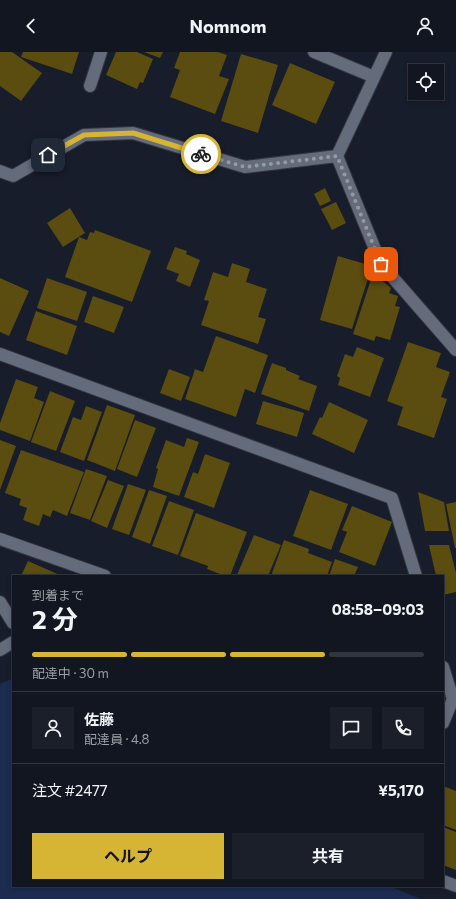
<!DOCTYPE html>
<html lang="ja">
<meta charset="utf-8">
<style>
body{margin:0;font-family:Commissioner,"Noto Sans JP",sans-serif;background:#1a1f29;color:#f1f3f6;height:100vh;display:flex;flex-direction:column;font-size:15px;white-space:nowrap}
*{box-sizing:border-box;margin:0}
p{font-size:13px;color:#9c9fa5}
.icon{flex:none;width:22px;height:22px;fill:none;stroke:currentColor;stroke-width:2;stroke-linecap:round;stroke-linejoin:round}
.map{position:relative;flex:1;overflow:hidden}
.side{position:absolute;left:12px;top:523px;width:432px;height:312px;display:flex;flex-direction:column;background:#111620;border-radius:0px;box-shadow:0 2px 6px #0003,0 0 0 1px #30353e}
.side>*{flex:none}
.fabs{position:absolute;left:408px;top:12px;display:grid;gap:8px}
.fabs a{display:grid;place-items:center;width:36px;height:36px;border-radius:0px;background:#111620;box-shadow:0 2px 6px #0003,0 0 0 1px #30353e;font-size:20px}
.pin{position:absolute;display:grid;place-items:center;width:34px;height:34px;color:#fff;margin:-17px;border-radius:8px;box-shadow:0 2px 6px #0006}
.courier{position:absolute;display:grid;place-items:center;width:40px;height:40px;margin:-20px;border:3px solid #d6b534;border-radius:50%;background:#fff;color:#222;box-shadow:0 1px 5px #0007}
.summary em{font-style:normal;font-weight:700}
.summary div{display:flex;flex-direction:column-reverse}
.summary{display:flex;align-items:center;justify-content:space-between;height:68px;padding:0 20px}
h1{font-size:26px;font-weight:700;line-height:30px}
.bar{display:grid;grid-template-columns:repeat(4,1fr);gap:6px 4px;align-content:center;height:48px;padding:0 20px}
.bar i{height:5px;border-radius:3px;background:#30353e}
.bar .active{background:#d6b534}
.bar p{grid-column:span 4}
.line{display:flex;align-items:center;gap:10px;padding:0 20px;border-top:1px solid #30353e}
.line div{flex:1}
.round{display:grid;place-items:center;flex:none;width:42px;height:42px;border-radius:0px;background:#1a1f29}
.primary-button{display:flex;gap:8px;margin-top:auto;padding:8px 20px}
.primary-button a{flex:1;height:46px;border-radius:0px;background:#d6b534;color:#111;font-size:16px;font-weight:700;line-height:46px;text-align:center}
.primary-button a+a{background:#1a1f29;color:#f1f3f6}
header{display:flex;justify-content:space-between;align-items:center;height:52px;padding:0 20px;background:#111620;font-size:18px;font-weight:700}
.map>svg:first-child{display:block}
.green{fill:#1c2c50}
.building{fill:#5b4c0f}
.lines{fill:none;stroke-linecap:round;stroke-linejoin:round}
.minor-casing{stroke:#333640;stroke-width:14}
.minor{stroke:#646b7b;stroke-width:12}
.done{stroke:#949aa4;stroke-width:4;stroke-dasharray:0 7.2}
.route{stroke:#d6b534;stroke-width:5}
</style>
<header><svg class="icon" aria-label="back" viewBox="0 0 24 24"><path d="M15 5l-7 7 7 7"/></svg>Nomnom<svg class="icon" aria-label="person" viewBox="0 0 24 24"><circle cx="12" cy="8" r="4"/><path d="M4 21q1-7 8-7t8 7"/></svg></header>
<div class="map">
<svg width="456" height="847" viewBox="0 0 456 847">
<rect width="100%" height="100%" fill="#171d2a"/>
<path class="green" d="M 11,627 L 13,627 L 13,834 L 389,834 L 421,847 L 0,847 L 0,632 Z"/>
<path class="building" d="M 0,0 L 12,0 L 42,21 L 21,49 L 0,34 Z
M 23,0 L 79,0 L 72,22 L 21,5 Z
M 116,0 L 137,0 L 153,7 L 143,31 L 140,30 L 137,37 L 106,23 Z
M 144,0 L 163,0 L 160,6 Z
M 180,0 L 218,0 L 227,3 L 219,24 L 229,27 L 215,62 L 170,45 L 180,18 L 174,16 Z
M 241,2 L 278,13 L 258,81 L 221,69 Z
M 290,11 L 335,30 L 316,72 L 272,53 Z
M 325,136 L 331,149 L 320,154 L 314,142 Z
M 336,150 L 346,171 L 332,178 L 321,157 Z
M 70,156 L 85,181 L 63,195 L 47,171 Z
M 95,178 L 151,199 L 132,250 L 65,225 L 79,185 L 87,188 L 90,180 L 94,181 Z
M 175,195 L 187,199 L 186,202 L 200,208 L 190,235 L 176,229 L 179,222 L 166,217 Z
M 338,204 L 372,214 L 352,277 L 320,268 Z
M 232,211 L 250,217 L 246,230 L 267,237 L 258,265 L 266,267 L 258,292 L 201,273 L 209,249 L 204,248 L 213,220 L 228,225 Z
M 373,221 L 391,236 L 389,241 L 398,244 L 395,254 L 400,255 L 390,288 L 376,284 L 374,289 L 353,282 Z
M 0,226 L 29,239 L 9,284 L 0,280 Z
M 47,226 L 87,240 L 77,269 L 37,256 Z
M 93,244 L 124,255 L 114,281 L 84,270 Z
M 36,259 L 77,274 L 67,303 L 26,288 Z
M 216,284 L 268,303 L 255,341 L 245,337 L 236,365 L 185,347 L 195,317 L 203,320 Z
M 408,290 L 441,301 L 436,315 L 450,320 L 441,345 L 447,347 L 434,386 L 397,373 L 403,355 L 387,349 Z
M 357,295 L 384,306 L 370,345 L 338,333 L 340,326 L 337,324 L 345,302 L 353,305 Z
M 272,311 L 286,316 L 286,318 L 300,324 L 298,327 L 317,334 L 309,359 L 261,342 Z
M 169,317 L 190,325 L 181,349 L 160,341 Z
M 16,327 L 38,335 L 34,346 L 44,350 L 30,389 L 0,378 L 0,371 Z
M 50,339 L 75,349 L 56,399 L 31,390 Z
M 263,349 L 304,361 L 297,385 L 256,372 Z
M 329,350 L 368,368 L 354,401 L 312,382 L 320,365 L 322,366 Z
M 107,353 L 135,363 L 115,419 L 87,408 Z
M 86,354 L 102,360 L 84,409 L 60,400 L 73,365 L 81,368 Z
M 135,368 L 156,376 L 137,425 L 117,417 Z
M 187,386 L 199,390 L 179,444 L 153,435 L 158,417 L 156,416 L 166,388 L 184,395 Z
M 0,388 L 16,394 L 0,438 Z
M 21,398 L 84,420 L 67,464 L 53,458 L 50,465 L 43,462 L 39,474 L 23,468 L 27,456 L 19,453 L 21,447 L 5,441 Z
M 205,402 L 230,411 L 214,456 L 184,445 L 193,420 L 198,422 Z
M 86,417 L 107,424 L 90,468 L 70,461 Z
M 108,428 L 124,434 L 107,476 L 91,469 Z
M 128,432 L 146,438 L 129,483 L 112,477 Z
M 149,438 L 167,444 L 150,492 L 132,485 Z
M 310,438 L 348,452 L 331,498 L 293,484 Z
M 418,440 L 444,450 L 449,479 L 425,479 Z
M 169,449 L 194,458 L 178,503 L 152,494 Z
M 456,450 L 456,496 L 455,496 L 446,452 Z
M 352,454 L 392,470 L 375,514 L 339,500 L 347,480 L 342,478 Z
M 196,461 L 247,480 L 230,524 L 225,524 L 207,517 L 208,514 L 180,504 Z
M 254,483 L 281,493 L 268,524 L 239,524 L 237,523 Z
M 284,488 L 309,497 L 308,501 L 332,510 L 327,524 L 271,524 Z
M 429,493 L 449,493 L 456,521 L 456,540 L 443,543 L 443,524 L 436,524 Z
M 335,507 L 358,515 L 354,524 L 329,524 Z
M 28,509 L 62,524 L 21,524 Z
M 443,734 L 456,739 L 456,778 L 443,773 Z
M 443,775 L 456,780 L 456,818 L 443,813 Z"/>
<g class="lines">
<g class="minor-casing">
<path id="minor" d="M 314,0 L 374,25
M 90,34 L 101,0
M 337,104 L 381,212 L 456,298
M 0,119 L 13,124 L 84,83 L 133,81 L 245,115 L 337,104 L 386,0
M 0,302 L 392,446 L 416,524
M 0,487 L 105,524
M 0,550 L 13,571
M 0,598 L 13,590
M 443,615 L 453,647 L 443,671
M 443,829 L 456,834"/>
</g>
<use href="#minor" class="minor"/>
</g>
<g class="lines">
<path class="done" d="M 201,102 L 245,115 L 337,104 L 381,212"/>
<path class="route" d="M 48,103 L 84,83 L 133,81 L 201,102"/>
</g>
</svg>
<div class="fabs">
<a><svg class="icon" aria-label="locate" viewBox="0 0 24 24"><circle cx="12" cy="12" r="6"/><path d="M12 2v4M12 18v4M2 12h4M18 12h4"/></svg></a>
</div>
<div class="pin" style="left:381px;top:212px;background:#ea580c"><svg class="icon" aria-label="bag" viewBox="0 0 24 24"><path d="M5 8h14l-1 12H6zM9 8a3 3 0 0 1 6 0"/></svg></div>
<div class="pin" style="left:48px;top:103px;background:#1f2937"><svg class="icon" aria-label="home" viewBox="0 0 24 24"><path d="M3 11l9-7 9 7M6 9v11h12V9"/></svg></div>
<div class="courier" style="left:201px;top:102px"><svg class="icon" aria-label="bike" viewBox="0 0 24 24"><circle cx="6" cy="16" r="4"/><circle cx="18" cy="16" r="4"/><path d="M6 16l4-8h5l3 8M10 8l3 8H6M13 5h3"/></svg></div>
<section class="side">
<div class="summary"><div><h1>2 分</h1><p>到着まで</p></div><em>08:58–09:03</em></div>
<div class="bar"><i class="active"></i><i class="active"></i><i class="active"></i><i></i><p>配達中 · 30 m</p></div>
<div class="line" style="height:72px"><a class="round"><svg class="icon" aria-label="person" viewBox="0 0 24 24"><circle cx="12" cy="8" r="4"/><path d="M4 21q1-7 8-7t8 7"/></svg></a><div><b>佐藤</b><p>配達員 · 4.8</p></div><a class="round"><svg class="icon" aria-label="chat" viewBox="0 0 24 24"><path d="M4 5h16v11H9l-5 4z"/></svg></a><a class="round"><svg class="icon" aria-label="phone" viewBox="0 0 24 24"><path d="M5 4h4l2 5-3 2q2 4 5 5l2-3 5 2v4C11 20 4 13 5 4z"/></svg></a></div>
<div class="line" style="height:52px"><div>注文 #2477</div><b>¥5,170</b></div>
<div class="primary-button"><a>ヘルプ</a><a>共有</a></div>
</section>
</div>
